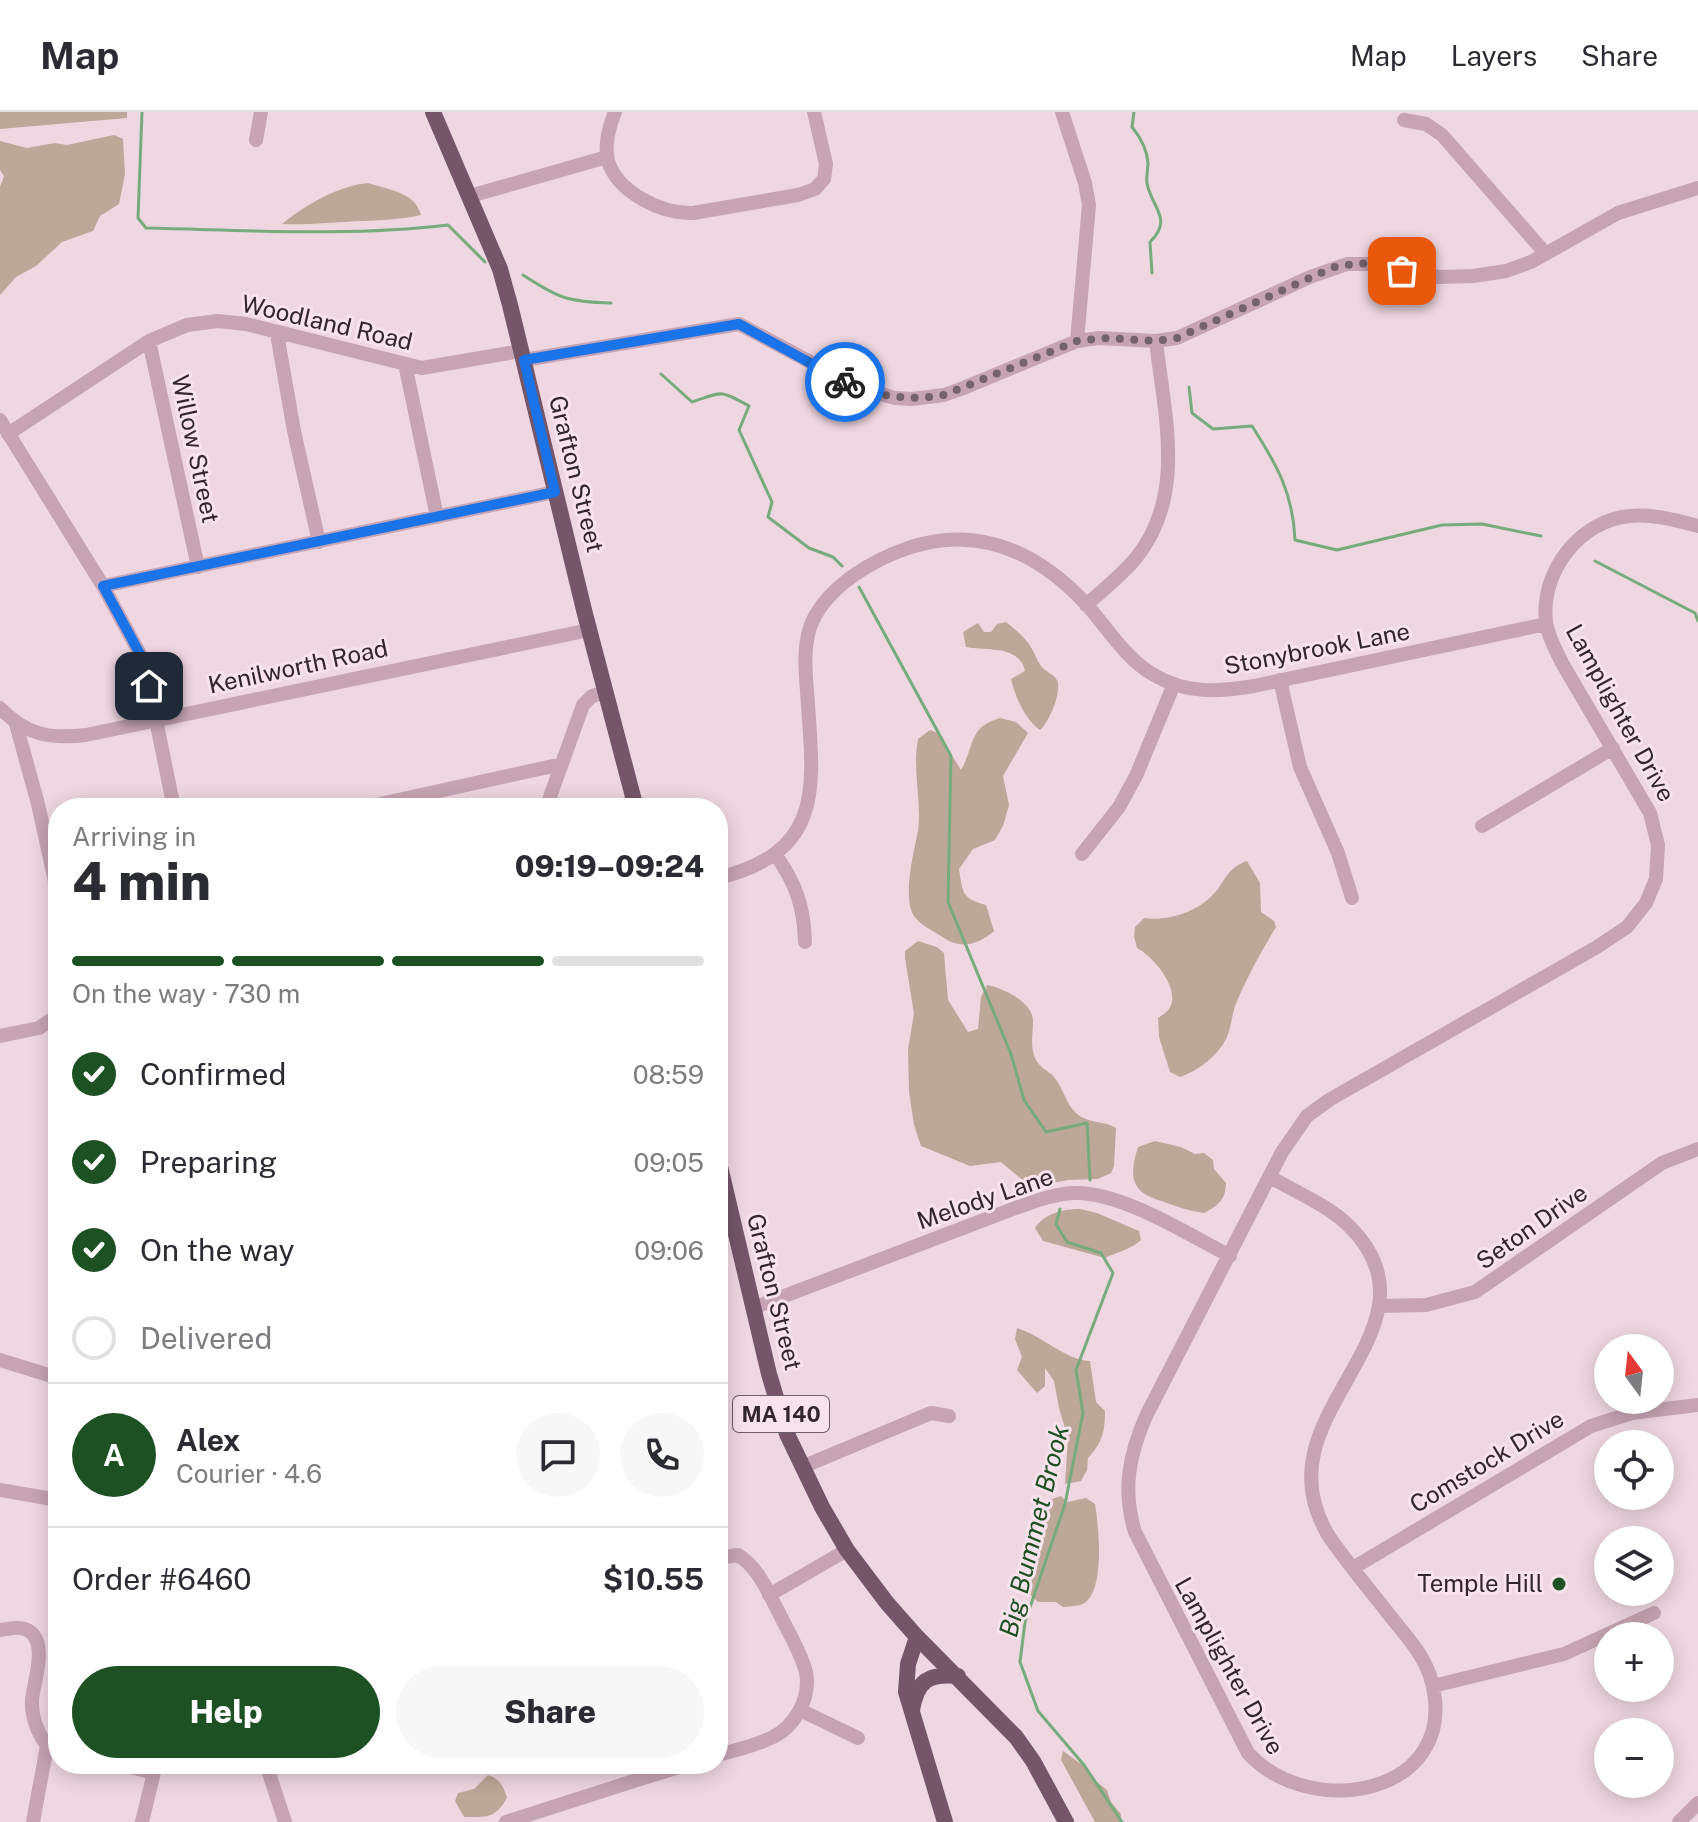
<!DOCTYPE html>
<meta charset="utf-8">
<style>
body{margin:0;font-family:"Public Sans",sans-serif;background:#f7f7f7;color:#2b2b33;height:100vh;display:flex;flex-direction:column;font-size:30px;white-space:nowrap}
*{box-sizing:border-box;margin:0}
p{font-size:26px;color:#7c7c81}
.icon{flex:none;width:44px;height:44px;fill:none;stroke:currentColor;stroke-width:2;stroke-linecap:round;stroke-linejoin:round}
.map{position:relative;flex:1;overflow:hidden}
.side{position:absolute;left:48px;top:686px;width:680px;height:976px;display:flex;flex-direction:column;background:#fff;border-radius:32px;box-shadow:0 4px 20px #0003}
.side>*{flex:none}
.needle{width:52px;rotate:345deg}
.controls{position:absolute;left:1594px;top:1222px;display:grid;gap:16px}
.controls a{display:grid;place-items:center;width:80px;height:80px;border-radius:50%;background:#fff;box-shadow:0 4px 20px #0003;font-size:40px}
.pin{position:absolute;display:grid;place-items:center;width:68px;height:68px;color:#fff;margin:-34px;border-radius:16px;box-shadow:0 4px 12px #0006}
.courier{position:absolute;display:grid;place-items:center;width:80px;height:80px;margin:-40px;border:6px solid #1a73e8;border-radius:50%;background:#fff;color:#222;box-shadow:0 2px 10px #0007}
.overview em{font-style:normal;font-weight:800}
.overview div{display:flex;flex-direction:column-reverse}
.overview{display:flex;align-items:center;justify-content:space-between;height:136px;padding:0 24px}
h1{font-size:52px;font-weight:800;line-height:60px}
.bar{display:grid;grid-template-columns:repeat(4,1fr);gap:12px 8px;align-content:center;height:96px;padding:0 24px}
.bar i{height:10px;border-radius:6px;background:#e1e1e2}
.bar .selected{background:#1d5124}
.bar p{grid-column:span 4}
.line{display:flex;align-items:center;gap:20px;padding:0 24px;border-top:2px solid #e1e1e2}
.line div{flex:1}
.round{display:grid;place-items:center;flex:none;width:84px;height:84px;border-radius:42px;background:#f7f7f7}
ol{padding:0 24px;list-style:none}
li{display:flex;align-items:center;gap:24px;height:88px}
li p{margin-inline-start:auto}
li .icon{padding:8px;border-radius:50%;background:#1d5124;color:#fff;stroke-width:4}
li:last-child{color:#7c7c81}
li i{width:44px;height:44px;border:4px solid #e1e1e2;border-radius:50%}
.cta{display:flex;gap:16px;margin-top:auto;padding:16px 24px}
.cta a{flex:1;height:92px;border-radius:48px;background:#1d5124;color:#fff;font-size:32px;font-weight:800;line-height:92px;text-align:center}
.cta a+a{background:#f7f7f7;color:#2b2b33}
header{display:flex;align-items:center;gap:48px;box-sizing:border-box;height:112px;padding:0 40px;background:#fff;border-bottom:2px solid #e1e1e2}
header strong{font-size:38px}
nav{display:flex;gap:44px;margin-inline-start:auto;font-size:28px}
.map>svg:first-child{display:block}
.green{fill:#bda798}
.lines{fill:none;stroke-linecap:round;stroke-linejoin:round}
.stream{stroke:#77ab7d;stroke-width:3}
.minor{stroke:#c6a4b4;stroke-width:14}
.major{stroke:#745668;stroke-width:16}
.done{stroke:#74636c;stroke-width:8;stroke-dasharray:0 14.4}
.route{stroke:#1a73e8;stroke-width:10}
.poi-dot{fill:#1d5124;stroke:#f8e2eb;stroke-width:3}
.labels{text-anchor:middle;stroke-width:6;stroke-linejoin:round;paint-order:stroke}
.shield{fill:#f8e2eb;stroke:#6d5e66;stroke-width:2}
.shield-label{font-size:22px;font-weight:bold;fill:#32252d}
.street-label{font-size:24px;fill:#32252d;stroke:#f8e2eb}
.poi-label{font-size:24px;fill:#32252d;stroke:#f8e2eb;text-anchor:end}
.water-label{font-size:26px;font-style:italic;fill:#1d5124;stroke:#f8e2eb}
</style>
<header>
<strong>Map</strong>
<nav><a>Map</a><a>Layers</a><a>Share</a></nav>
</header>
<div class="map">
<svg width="1698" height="1710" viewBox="0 0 1698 1710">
<rect width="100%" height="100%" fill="#efd7e1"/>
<path class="green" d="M 0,0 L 127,0 L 127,6 L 0,17 Z
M 114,23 L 123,27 L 125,62 L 119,92 L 100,104 L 93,119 L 62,130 L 36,154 L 16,165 L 0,183 L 0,75 L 4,64 L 0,58 L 0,29 L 27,36 L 55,31 L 67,33 Z
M 368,71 C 389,78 415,80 421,103 C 396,109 371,108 345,110 C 321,111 307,113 282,112 C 305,93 338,74 368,71 Z
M 1006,510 C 1016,518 1026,526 1032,537 C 1036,543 1037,549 1041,554 C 1046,561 1056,562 1058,571 C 1060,584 1049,610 1040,618 C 1025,608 1015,584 1011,567 L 1025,559 C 1019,533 988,539 966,535 L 963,520 L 978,511 L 984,520 L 991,520 L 997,512 Z
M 1000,606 L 1016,610 L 1028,621 L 1003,664 L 1009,693 L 1003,714 L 995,728 L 973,737 L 959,757 C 963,781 961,786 986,793 L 994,819 C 979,832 962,838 944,826 C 934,819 921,814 914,804 C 902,785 914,740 918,719 C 922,689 912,658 918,627 L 930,618 L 938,621 L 961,658 C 975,634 968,615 1000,606 Z
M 1247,749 L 1260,771 L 1261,800 L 1274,809 L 1276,815 C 1261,840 1246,867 1235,894 C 1232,904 1231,915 1227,925 C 1219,943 1198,959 1180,965 L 1170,960 L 1159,925 L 1158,906 C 1162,903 1166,901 1169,897 C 1182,878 1153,844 1137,836 L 1134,824 L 1135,815 L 1144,806 C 1165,809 1190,802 1206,789 C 1225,775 1223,757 1247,749 Z
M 918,829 L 937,835 L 944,841 L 948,888 L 968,920 L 978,917 L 981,885 L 987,873 C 1003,876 1033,890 1033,909 C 1033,922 1030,934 1035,946 C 1039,955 1047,958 1053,964 C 1063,974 1065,991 1076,1001 C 1088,1012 1103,1008 1116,1016 L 1114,1054 L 1111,1061 L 1098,1067 L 1068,1068 L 1037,1074 L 1025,1070 L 1001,1050 L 970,1054 L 921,1034 L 914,1013 L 909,980 L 908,937 L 914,902 L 905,846 L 905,839 Z
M 1155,1029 L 1181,1035 L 1195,1042 L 1204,1041 L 1213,1048 L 1214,1057 L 1226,1071 C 1226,1087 1218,1094 1204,1101 C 1189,1099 1175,1094 1161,1089 C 1130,1080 1129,1064 1138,1035 Z
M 1080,1097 L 1097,1101 L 1139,1119 L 1141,1128 C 1132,1137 1117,1140 1105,1146 L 1043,1129 L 1035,1116 C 1045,1101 1063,1097 1080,1097 Z
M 1017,1216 C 1043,1224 1063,1247 1090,1249 L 1096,1290 L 1105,1299 C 1105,1320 1102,1331 1088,1346 L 1087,1358 L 1081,1369 L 1065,1372 L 1068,1326 L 1059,1296 L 1054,1269 L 1045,1256 L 1045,1274 L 1037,1281 L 1017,1258 L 1022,1245 L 1015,1227 Z
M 1061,1384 L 1067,1390 L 1086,1386 L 1095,1392 C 1099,1415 1104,1470 1088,1488 C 1082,1495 1071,1494 1063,1495 L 1056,1490 L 1038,1490 L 1019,1472 L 1048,1395 L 1052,1387 Z
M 1063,1639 L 1084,1654 L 1091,1665 L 1107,1678 L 1111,1690 L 1121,1702 L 1120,1710 L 1095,1710 L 1061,1648 Z
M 488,1663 C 499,1666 504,1675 507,1686 C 495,1707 486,1705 464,1705 L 455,1689 L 458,1681 L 474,1677 Z"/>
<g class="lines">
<path class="stream" d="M 142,0 L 138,106 L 146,116 C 247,118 348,125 448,113 L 485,150
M 1134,0 L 1132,15 C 1141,26 1147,37 1148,51 C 1148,57 1146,64 1147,71 C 1151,95 1174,107 1150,130 L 1152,161
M 523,163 C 558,186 568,190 611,191
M 661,262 L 692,290 C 724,279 720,278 749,294 L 739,318 L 772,390 L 768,405 L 809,436 L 833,445 L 842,454
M 1189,275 L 1192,301 L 1213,317 L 1252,314 C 1277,353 1293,381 1295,428 L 1337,438 L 1442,413 L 1482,412 L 1541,424
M 1595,449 L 1695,501 L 1698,509
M 859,475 L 951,644 L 948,790 L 1011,942 L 1024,988 L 1046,1020 L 1087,1011 L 1090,1068
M 1060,1097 L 1056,1112 L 1067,1130 L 1101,1141 L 1113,1161 L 1076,1258 L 1083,1301 L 1065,1392 L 1025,1510 L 1020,1550 L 1038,1599 L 1084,1653 L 1122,1710"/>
<path class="minor" d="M 615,0 C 609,14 604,34 608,49 C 618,81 662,102 693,101 L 798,83 L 815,77 L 824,67 L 826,52 L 814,0
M 1062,0 L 1085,71 L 1089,93 L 1077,229
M 1404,8 L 1426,12 L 1442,23 L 1546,142
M 256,28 L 261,0
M 470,84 L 607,45
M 277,222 L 294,319 L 319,430
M 149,229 L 198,455
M 524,248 L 739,212 L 859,276 L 895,286 L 912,287 L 944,283 L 961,277 L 1077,229 L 1099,226 L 1156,229 L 1177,226 L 1310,165 L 1347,152 L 1371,152 L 1439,165 L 1473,164 L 1506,159 L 1531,150 L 1618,101 L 1698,76
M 405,252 L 437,405
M 0,308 L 103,474 L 140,542 L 149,574 L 174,696
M 8,322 L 149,229 L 187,213 L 218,209 L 246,212 L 422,256 L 521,239
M 103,474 L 555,380
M 1086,493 C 1103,478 1122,463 1136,446 C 1187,383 1164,302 1156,229
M 1280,568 L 1300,655 L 1338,741 L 1352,786
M 0,596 C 26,623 49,627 86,623 L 589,518
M 16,612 L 38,692 L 58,783
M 362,696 L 562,652
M 546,696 L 583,593 L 592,584 L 606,580
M 1482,714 L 1613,636
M 775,742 C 796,771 804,795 805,830
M 1082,742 L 1119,695 L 1136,664 L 1174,572
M 718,766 C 828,739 813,671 807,579 C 805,556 803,529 813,508 C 830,473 873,448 908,436 C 979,412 1039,441 1087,493 C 1108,517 1126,547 1154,563 C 1186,582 1219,580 1254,574 L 1546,512
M 0,924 L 39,916 L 58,903
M 1270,1065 C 1296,1080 1327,1093 1348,1113 C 1430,1192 1331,1264 1314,1341 C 1307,1370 1313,1397 1328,1423 C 1347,1451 1370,1478 1391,1505 C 1407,1525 1426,1545 1432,1571 C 1460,1682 1311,1710 1248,1641 L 1135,1420 C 1122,1378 1129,1342 1147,1302 L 1282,1040 L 1307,1004 L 1329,988 L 1597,835 L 1627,815 L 1646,791 L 1656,767 L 1658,733 L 1650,701 L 1562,551 C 1556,538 1548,525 1546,510 C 1540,460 1580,408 1630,404 C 1654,402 1675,408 1698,414
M 1379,1194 L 1426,1193 L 1475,1180 L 1662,1051 L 1698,1037
M 753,1196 L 1018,1095 C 1036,1089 1054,1082 1073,1081 C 1121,1079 1187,1122 1230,1144
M 0,1248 L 58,1266
M 802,1355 L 931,1301 L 949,1304
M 0,1378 L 58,1388
M 718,1446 L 738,1443 C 759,1456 769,1482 780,1503 C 789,1521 801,1541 806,1560 C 811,1586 795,1615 771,1626 C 754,1634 736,1638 718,1643
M 1353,1456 L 1591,1314 L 1632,1301 L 1698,1293
M 769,1483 L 847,1438
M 0,1518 C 8,1517 18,1514 25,1517 C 50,1526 34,1569 32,1587 C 31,1604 37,1620 47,1634 L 33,1710
M 1433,1574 L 1564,1542 L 1654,1501
M 800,1598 L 858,1626
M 119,1652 L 154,1661
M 266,1652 L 285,1710
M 640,1667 L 689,1652
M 142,1710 L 156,1652
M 506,1710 L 640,1667 L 635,1652
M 1679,1710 L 1698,1691"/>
<path class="major" d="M 433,0 L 500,157 L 510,193 L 585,502 L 636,696
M 718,1046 L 769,1262 L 787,1322 L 822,1395 L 847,1438 L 887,1491 L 917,1525 L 1016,1625 L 1033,1649 L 1066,1710
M 917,1525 L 908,1552 L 906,1580 L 945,1710
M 912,1598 C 917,1569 928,1561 958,1564"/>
</g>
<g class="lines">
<path class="done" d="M 845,270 C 879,285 908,289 944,283 L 1077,229 L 1107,226 L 1156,229 L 1177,226 L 1334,155 L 1360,151 L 1402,159"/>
<path class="route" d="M 149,574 L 140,542 L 103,474 L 555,380 L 524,248 L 739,212 L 845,270"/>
</g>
<circle class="poi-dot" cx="1559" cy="1472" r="8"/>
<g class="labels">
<rect class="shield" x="733" y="1284" width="96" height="36" rx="6"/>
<g class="shield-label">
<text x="781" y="1310">MA 140</text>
</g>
<g class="street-label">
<text transform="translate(327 211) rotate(13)" y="8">Woodland Road</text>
<text transform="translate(195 337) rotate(78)" y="8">Willow Street</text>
<text transform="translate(576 362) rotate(76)" y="8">Grafton Street</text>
<text transform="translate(1317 537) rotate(-11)" y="8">Stonybrook Lane</text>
<text transform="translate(298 555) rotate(-12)" y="8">Kenilworth Road</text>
<text transform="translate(1620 601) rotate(61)" y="8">Lamplighter Drive</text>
<text transform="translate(985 1087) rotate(-19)" y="8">Melody Lane</text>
<text transform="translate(1532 1115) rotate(-35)" y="8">Seton Drive</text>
<text transform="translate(774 1180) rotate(76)" y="8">Grafton Street</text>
<text transform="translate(1487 1350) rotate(-31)" y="8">Comstock Drive</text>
<text transform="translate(1229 1554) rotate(61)" y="8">Lamplighter Drive</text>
</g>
<g class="poi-label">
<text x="1543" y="1480">Temple Hill</text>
</g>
<g class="water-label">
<text transform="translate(1034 1419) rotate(-76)" y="9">Big Bummet Brook</text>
</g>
</g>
</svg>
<div class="controls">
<a><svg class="needle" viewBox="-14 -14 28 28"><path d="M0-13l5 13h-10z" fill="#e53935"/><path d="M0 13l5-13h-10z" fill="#7c7c81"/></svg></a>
<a><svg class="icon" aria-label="locate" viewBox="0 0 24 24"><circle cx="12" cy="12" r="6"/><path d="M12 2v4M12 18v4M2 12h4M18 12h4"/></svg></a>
<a><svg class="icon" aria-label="layers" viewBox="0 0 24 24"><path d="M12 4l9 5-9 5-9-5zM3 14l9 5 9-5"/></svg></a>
<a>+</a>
<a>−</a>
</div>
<div class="pin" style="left:1402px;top:159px;background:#ea580c"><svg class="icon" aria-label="bag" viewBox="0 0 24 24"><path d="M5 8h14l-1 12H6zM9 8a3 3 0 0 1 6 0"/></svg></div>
<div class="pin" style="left:149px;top:574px;background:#1f2937"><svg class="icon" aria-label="home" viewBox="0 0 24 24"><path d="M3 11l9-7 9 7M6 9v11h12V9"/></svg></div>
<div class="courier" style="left:845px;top:270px"><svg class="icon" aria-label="bike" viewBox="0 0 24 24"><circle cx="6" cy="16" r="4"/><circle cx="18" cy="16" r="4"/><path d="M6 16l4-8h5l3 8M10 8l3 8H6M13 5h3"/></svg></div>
<section class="side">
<div class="overview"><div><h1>4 min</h1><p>Arriving in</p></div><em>09:19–09:24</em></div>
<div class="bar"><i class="selected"></i><i class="selected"></i><i class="selected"></i><i></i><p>On the way · 730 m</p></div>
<ol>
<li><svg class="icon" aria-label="check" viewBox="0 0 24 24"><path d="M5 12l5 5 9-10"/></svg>Confirmed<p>08:59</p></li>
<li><svg class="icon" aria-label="check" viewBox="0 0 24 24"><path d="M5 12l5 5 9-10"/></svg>Preparing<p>09:05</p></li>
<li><svg class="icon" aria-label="check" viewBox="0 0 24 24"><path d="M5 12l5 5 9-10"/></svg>On the way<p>09:06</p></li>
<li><i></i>Delivered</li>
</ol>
<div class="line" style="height:144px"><b class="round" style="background:#1d5124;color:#fff">A</b><div><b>Alex</b><p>Courier · 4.6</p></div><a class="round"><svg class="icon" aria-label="chat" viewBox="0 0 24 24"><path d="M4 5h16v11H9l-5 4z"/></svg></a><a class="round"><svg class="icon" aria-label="phone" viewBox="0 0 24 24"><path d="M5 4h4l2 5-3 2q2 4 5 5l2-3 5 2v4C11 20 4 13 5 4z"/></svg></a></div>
<div class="line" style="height:104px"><div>Order #6460</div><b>$10.55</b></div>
<div class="cta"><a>Help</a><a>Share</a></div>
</section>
</div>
